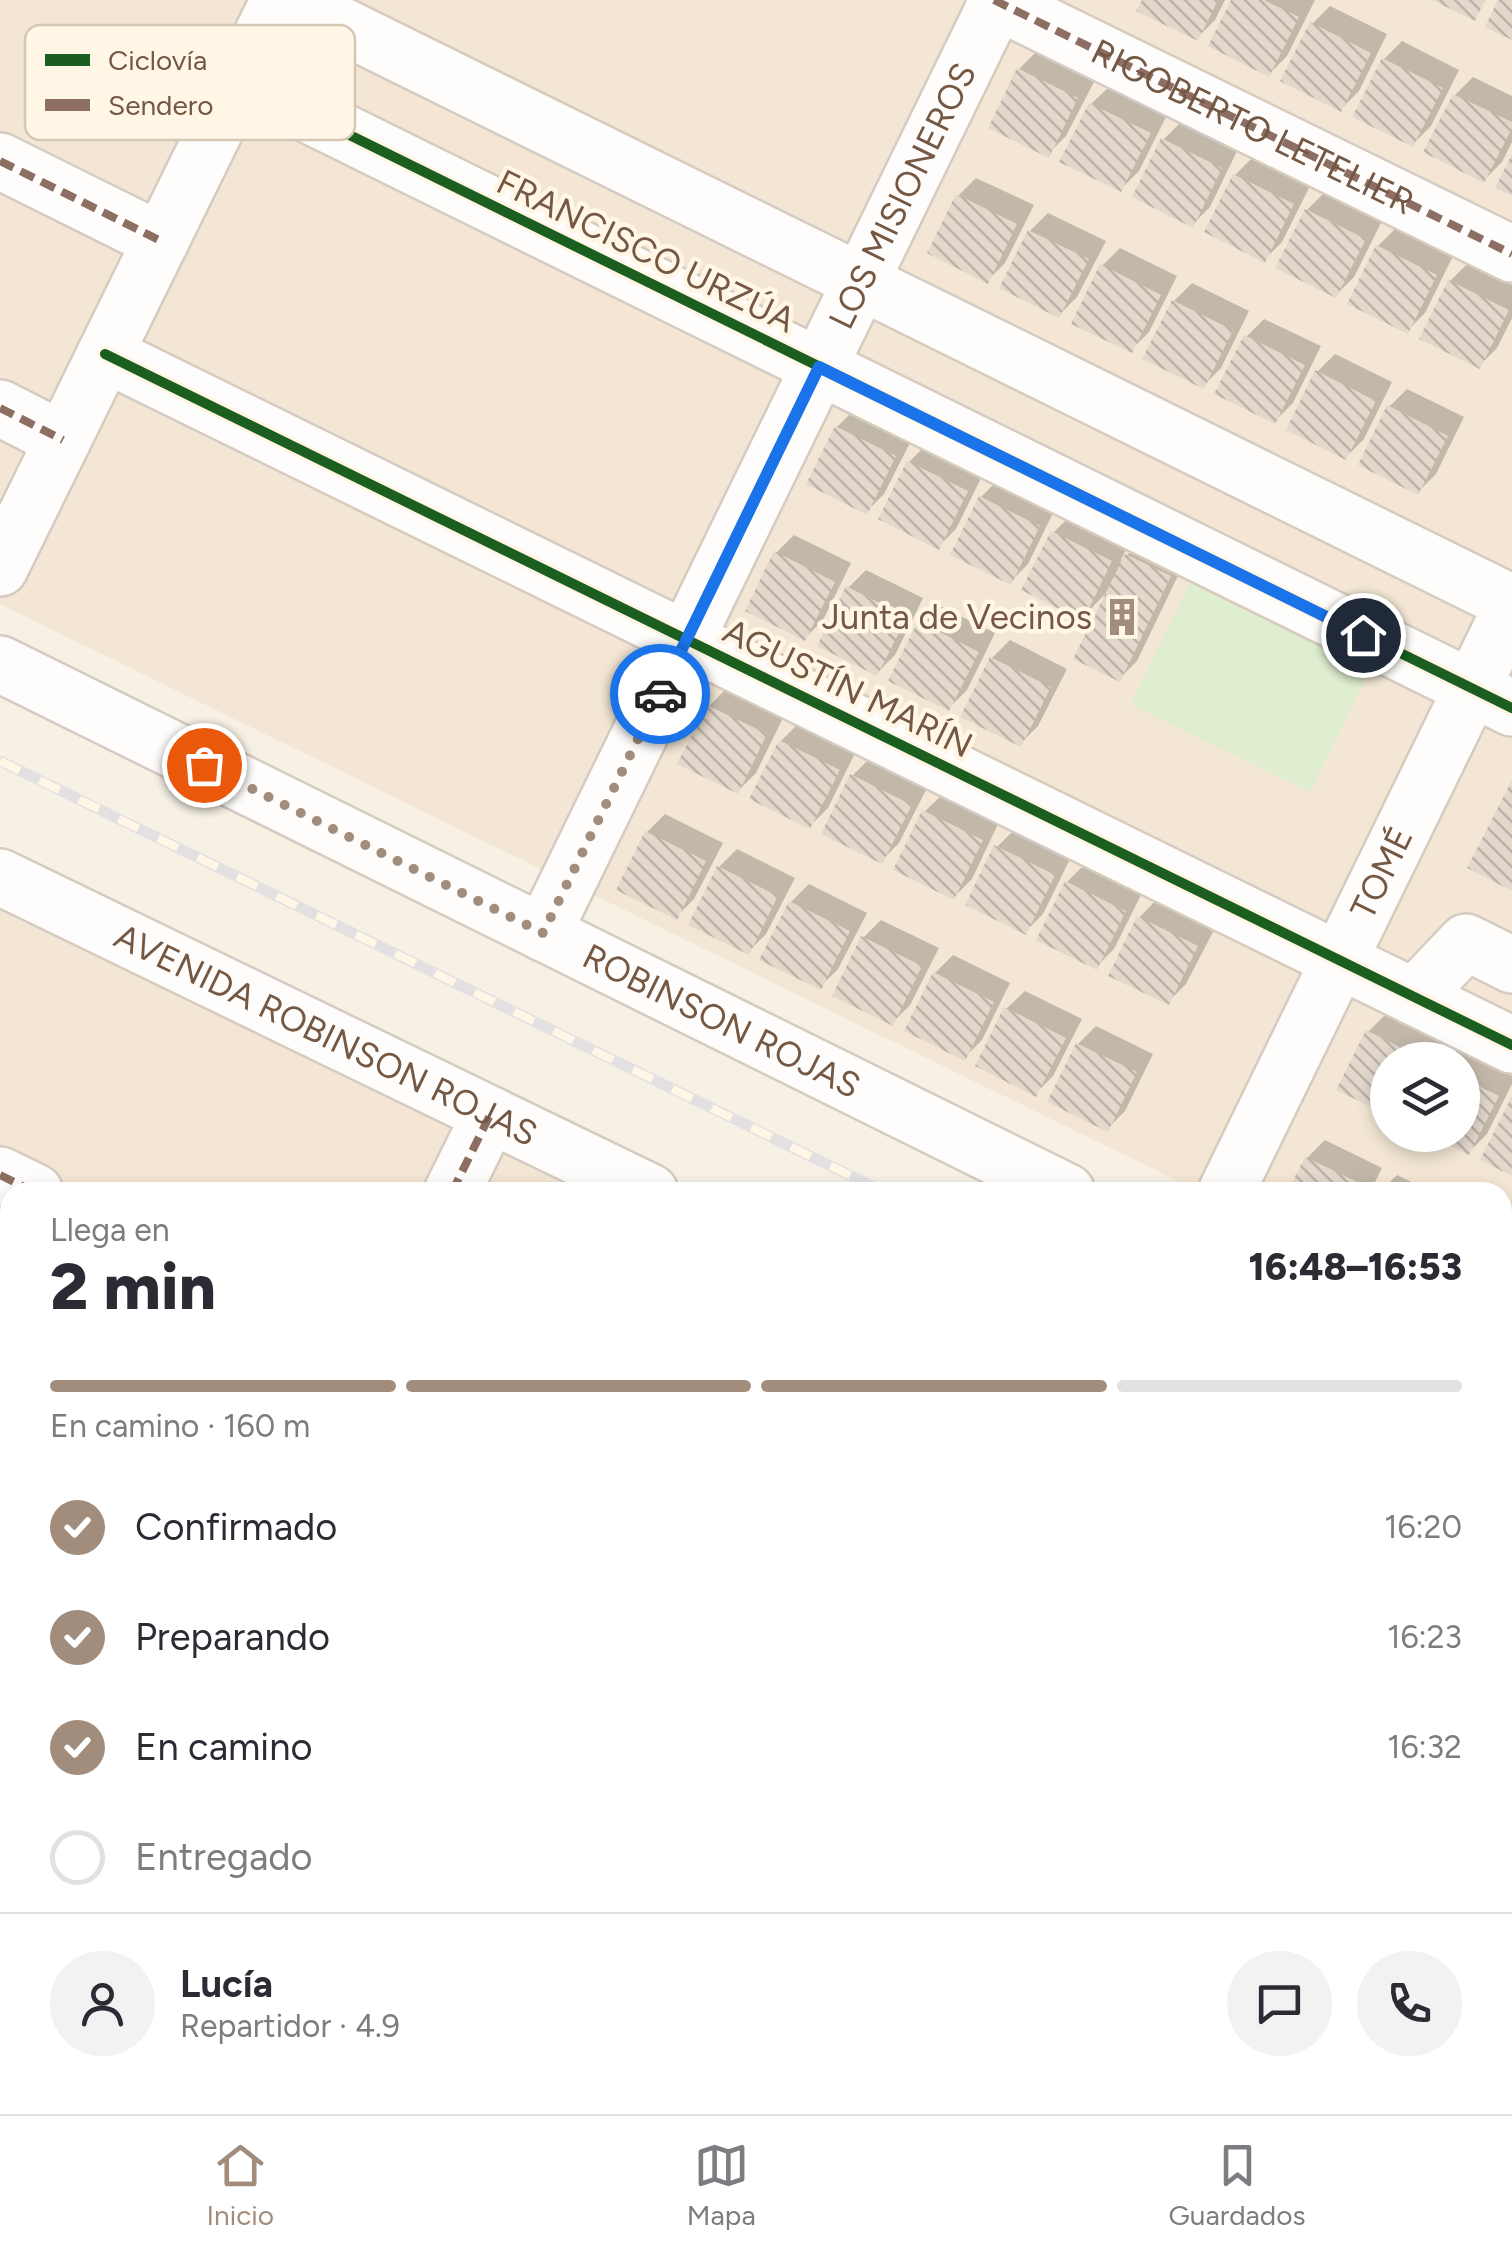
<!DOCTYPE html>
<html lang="es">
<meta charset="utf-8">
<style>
body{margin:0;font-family:Figtree,sans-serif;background:#f2f2f3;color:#2b2b33;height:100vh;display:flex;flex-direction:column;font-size:38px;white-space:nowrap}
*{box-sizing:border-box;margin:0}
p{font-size:32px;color:#7c7c81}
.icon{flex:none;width:55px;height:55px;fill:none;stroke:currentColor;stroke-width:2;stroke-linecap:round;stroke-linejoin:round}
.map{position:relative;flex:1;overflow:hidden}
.side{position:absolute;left:0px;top:1182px;width:1512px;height:932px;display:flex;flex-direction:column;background:#fff;border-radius:30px 30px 0 0;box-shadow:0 5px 15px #0003}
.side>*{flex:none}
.tools{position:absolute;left:1370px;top:1042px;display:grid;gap:20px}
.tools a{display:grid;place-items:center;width:110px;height:110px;border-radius:50%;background:#fff;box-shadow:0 5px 15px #0003;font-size:50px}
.pin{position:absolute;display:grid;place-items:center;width:85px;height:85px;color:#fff;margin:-42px;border:5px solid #fff;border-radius:50%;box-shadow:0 2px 10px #0007}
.courier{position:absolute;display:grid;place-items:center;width:100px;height:100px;margin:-50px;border:8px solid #1a73e8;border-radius:50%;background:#fff;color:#222;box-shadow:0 2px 12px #0007}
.headline em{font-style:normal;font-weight:800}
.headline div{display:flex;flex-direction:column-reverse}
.headline{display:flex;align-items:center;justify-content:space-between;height:170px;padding:0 50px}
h1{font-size:65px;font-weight:800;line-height:75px}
.bar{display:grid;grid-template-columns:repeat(4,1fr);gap:15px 10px;align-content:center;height:120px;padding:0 50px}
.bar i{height:12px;border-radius:8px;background:#e1e1e2}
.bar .selected{background:#a28d7c}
.bar p{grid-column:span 4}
.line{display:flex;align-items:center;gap:25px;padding:0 50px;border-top:2px solid #e1e1e2}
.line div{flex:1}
.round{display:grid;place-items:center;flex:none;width:105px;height:105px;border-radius:52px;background:#f2f2f3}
ol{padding:0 50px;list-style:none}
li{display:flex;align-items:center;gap:30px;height:110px}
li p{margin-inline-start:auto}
li .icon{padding:10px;border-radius:50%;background:#a28d7c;color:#fff;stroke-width:4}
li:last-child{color:#7c7c81}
li i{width:55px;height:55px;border:5px solid #e1e1e2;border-radius:50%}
.tabs{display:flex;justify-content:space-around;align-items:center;height:140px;border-top:2px solid #e1e1e2;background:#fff;font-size:28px;color:#7c7c81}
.tabs a{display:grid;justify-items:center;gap:5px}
.tabs .selected{color:#a28d7c}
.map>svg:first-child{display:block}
.residential{fill:#f3e6d4;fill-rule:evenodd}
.park{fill:url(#park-crowns)}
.garden{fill:#dfeece}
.shadow{fill:#0003}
.building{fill:url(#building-back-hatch)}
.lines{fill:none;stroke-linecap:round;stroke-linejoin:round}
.minor-casing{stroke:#d5cbc0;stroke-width:60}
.minor{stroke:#fefdfb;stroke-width:55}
.rail-casing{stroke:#e3e0e2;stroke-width:11}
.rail{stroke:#fff6e5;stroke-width:8;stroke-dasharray:22;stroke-linecap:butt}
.quiet{stroke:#8d6e63;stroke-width:8;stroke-dasharray:15 8;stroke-linecap:butt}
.cycleway-casing{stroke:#fff6e5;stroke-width:16}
.cycleway{stroke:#1b5e20;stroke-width:10}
.done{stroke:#a28d7c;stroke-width:10;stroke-dasharray:0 18}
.route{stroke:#1a73e8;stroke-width:12}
.labels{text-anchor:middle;stroke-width:9;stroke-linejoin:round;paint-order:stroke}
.street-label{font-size:35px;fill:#745844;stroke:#fff6e5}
.poi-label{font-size:35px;fill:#745844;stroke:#fff6e5;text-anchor:end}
.key{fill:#fff6e5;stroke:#d5c7b5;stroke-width:2.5}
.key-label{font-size:28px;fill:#745844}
</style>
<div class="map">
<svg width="1512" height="2114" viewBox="0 0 1512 2114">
<defs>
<pattern id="park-crowns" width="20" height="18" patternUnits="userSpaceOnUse" patternTransform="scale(2.5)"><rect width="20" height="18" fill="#dfeece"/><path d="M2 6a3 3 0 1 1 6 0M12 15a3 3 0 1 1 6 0" fill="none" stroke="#b9c4a9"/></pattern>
<pattern id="building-back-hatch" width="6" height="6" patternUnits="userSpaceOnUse" patternTransform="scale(2.5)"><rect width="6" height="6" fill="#e3d8cc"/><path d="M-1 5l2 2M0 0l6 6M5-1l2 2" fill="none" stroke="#bdb2a7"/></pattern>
</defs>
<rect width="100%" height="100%" fill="#f6f0e5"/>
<path class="residential" d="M 0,0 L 1512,0 L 1512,1346 L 1503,1341 L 1502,1192 L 1200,1192 L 0,604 ZM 1388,1060 L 1462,1060 L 1462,1135 L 1388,1135 Z
M 0,903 L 596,1192 L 10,1192 L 10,2105 L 1502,2105 L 1503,1634 L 1512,1638 L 1512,2114 L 0,2114 Z"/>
<path class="park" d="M 826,2105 L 919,2105 L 937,2114 L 833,2114 Z"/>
<path class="garden" d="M 1193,576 L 1373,663 L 1310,792 L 1131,704 Z
M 0,1714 L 10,1719 L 10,1815 L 0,1810 Z"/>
<path class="shadow" d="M 1145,0 L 1225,0 L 1215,20 L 1197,38 Z
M 1234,0 L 1315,0 L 1287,56 L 1269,74 Z
M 1330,6 L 1387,34 L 1359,91 L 1341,109 L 1312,24 Z
M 1402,41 L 1459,70 L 1431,126 L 1413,144 L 1384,59 Z
M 1037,51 L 1095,80 L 1066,136 L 1048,154 L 1019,69 Z
M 1473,77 L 1512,96 L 1512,142 L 1502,162 L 1484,180 L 1455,95 Z
M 1110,86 L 1167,115 L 1139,171 L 1121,189 L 1091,104 Z
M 1182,121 L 1238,149 L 1210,207 L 1192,225 L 1164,139 Z
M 1253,157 L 1310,186 L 1282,242 L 1264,260 L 1235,175 Z
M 976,178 L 1034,205 L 1005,263 L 987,281 L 958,196 Z
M 1325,192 L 1382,221 L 1354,277 L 1336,295 L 1307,210 Z
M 1048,213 L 1106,241 L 1077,297 L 1059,315 L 1002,287 L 1030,231 Z
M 1396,228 L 1453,256 L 1425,313 L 1407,331 L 1378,246 Z
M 1120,248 L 1177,276 L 1149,332 L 1131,350 L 1102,266 Z
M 1468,263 L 1512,285 L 1512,318 L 1497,348 L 1479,366 L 1450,281 Z
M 1192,283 L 1249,311 L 1221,368 L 1203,386 L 1174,301 Z
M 1264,319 L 1321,346 L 1293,403 L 1275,421 L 1246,337 Z
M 1335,354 L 1392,382 L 1364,439 L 1346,457 L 1317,372 Z
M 1407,389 L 1464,417 L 1436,474 L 1418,492 L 1389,407 Z
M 855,409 L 913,437 L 884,494 L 866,512 L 809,483 L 837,427 Z
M 927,444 L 984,472 L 956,529 L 938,547 L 909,462 Z
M 999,479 L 1056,507 L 1028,564 L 1010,582 L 981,497 Z
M 1071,515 L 1129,543 L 1120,562 L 1145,537 L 1187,557 L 1137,661 L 1119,679 L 1108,591 L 1082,618 L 1053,533 Z
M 794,535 L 851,563 L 823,620 L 805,638 L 776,553 Z
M 866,570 L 923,598 L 895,655 L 877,673 L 848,588 Z
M 938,605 L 995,633 L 967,690 L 949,708 L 920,623 Z
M 1010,640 L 1067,669 L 1038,726 L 1020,744 L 992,658 Z
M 727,688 L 784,716 L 756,773 L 738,791 L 709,706 Z
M 799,723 L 856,751 L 828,808 L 810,826 L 781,741 Z
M 870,758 L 928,786 L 899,843 L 881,861 L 852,776 Z
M 943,794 L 999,822 L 972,879 L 954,897 L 924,812 Z
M 665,814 L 723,843 L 694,899 L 676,917 L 647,832 Z
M 1015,829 L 1071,857 L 1043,914 L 1025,932 L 997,847 Z
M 737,849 L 795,878 L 766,934 L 748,952 L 719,867 Z
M 1085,864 L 1142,893 L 1114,949 L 1096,967 L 1067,882 Z
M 809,884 L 867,913 L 838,969 L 820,987 L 791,902 Z
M 1157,899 L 1215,928 L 1186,984 L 1168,1002 L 1139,918 Z
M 881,920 L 939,948 L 910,1005 L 892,1023 L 863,938 Z
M 953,955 L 1010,983 L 982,1040 L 964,1058 L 935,973 Z
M 1025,991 L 1082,1019 L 1053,1076 L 1035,1094 L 1006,1009 Z
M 1386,1014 L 1443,1042 L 1434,1060 L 1388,1060 L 1368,1032 Z
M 1096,1026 L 1153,1054 L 1125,1111 L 1107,1129 L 1078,1044 Z
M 1458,1049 L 1512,1076 L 1512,1084 L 1487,1134 L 1469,1152 L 1435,1135 L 1462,1135 L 1462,1060 L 1447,1060 Z
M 1325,1140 L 1382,1168 L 1370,1192 L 1290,1192 L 1307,1158 Z
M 1397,1175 L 1432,1192 L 1380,1192 Z
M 1502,1227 L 1512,1232 L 1512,1266 L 1502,1285 Z"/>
<path class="building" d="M 1142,0 L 1218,0 L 1198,41 L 1136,11 Z
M 1231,0 L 1264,0 L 1299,17 L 1269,77 L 1208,46 Z
M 1432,0 L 1485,0 L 1475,21 Z
M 1498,0 L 1512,0 L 1512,40 L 1485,27 Z
M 1310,22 L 1371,53 L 1341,112 L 1280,81 Z
M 1382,58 L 1443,88 L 1413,147 L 1352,117 Z
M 1017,68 L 1078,98 L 1049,158 L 988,128 Z
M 1453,94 L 1512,122 L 1512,128 L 1484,183 L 1423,152 Z
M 1089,103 L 1151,133 L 1121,192 L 1059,162 Z
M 1161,138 L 1222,168 L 1193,228 L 1132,197 Z
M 1512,154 L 1512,196 L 1495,188 Z
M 1233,174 L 1294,204 L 1265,263 L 1204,232 Z
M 956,194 L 1017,224 L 988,284 L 927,253 Z
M 1305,209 L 1366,239 L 1336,298 L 1275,268 Z
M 1028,230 L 1089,259 L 1059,318 L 999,288 Z
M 1376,245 L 1437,275 L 1408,334 L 1347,304 Z
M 1100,264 L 1161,295 L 1132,353 L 1071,324 Z
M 1448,280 L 1509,310 L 1480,369 L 1419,339 Z
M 1172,300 L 1233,330 L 1204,389 L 1142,359 Z
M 1244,335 L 1305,365 L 1275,424 L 1214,394 Z
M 1315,370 L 1376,401 L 1346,460 L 1286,430 Z
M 1387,405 L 1448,436 L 1418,495 L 1358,465 Z
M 835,426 L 896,456 L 867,515 L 806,484 Z
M 907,461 L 968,491 L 939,550 L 878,519 Z
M 979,496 L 1040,526 L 1011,585 L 950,555 Z
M 1051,531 L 1112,561 L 1083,621 L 1021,590 Z
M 774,551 L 835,582 L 805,641 L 745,611 Z
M 1125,554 L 1171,576 L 1120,682 L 1073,659 Z
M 846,586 L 907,617 L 877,676 L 817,646 Z
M 918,621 L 979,652 L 949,711 L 888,681 Z
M 990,657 L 1051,687 L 1021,747 L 960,717 Z
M 707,705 L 767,734 L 738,794 L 677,764 Z
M 779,740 L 840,770 L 810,829 L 749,799 Z
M 850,774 L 912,805 L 882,864 L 821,834 Z
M 1512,780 L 1512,891 L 1467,868 Z
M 922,810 L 983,840 L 954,900 L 893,870 Z
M 645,831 L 706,861 L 677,920 L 616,890 Z
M 994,845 L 1055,875 L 1026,935 L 965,905 Z
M 717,866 L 778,896 L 749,955 L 688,925 Z
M 1065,881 L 1126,911 L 1097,970 L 1036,940 Z
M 789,901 L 850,931 L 821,990 L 759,960 Z
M 1137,916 L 1198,946 L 1169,1005 L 1108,976 Z
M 861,936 L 922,966 L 893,1026 L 832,996 Z
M 933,972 L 994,1002 L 965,1061 L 904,1031 Z
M 1004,1007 L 1066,1038 L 1036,1097 L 975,1066 Z
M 1366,1030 L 1425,1060 L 1388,1060 L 1388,1115 L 1336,1090 Z
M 1076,1043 L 1137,1072 L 1108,1132 L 1047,1102 Z
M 1462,1078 L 1499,1096 L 1469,1155 L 1429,1135 L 1462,1135 Z
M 1512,1096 L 1512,1176 L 1480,1160 Z
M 1305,1157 L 1366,1186 L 1363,1192 L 1287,1192 Z
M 1512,1279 L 1512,1332 L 1502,1327 L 1502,1298 Z"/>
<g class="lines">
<g class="minor-casing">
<g id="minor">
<path d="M 290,0 L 1512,603"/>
<path d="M 994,0 L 1512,254"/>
<path d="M 240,81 L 1512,708"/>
<path d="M 0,161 L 161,241"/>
<path d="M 105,354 L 1512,1045"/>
<path d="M 0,408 L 63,440"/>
<path d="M 0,568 L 279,0"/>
<path id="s1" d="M 0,664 L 1067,1192"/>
<path id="s2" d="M 0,877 L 650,1192"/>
<path id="s3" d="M 543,933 L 998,0"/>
<path d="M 1414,997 L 1466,942 L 1512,965"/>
<path d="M 0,1175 L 35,1192"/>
<path d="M 452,1192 L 490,1115"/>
<path id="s4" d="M 1226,1192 L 1512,606"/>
<path d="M 1502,1408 L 1512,1413"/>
<path d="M 0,1585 L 10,1590"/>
<path d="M 1502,1647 L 1512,1628"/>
<path d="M 0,1929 L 10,1921"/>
<path d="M 0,2058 L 10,2071"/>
<path d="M 35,2105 L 42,2114"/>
<path d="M 816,2105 L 823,2114"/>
<path d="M 1055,2105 L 1073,2114"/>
<path d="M 267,2114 L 280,2105"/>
<path d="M 754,2114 L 767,2105"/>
<path d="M 1276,2114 L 1280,2105"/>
</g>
</g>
<use href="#minor" class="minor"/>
<g class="rail-casing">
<path id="rail" d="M 0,761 L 884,1192
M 1502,1494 L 1512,1499"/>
</g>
<use href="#rail" class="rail"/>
<g class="quiet">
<path id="s5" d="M 994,0 L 1512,254"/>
<path d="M 0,161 L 161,241"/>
<path d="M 0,408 L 63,440"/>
<path d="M 0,1175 L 35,1192"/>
<path d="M 452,1192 L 490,1115"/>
<path d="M 6,1588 L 10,1581"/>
<path d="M 1502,1647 L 1512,1628"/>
<path d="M 0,1929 L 10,1921"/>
<path d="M 0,2058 L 10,2071"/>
<path d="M 35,2105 L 42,2114"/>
<path d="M 721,2105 L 729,2114"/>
<path d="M 816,2105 L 823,2114"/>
<path d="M 754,2114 L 767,2105"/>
<path d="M 1276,2114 L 1280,2105"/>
</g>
<g class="cycleway-casing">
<path id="cycleway" d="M 240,81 L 1512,708
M 105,354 L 1512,1045"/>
</g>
<use href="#cycleway" class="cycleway"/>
</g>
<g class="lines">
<path class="done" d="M 204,765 L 543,933 L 660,694"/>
<path class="route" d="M 660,694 L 819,367 L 1363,635"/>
</g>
<defs>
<g id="building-bare" transform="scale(3)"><path d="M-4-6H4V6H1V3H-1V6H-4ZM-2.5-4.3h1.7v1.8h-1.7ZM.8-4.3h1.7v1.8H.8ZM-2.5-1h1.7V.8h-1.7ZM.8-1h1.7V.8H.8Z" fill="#a28d7c" stroke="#fff6e5" stroke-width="2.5" paint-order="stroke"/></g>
</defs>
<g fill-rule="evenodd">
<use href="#building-bare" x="1122" y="617"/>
</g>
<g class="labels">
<g class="street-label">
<text dy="12" stroke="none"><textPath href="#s5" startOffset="288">RIGOBERTO LETELIER</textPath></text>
<text dy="12" stroke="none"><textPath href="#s3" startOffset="820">LOS MISIONEROS</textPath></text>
<text transform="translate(646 251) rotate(26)" y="12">FRANCISCO URZÚA</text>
<text transform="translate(848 688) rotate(26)" y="12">AGUSTÍN MARÍN</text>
<text dy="12" stroke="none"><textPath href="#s4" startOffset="355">TOMÉ</textPath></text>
<text dy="12" stroke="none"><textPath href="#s1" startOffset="805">ROBINSON ROJAS</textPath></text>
<text dy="12" stroke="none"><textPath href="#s2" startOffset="362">AVENIDA ROBINSON ROJAS</textPath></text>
</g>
<g class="poi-label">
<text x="1092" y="629">Junta de Vecinos</text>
</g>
</g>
<rect x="25" y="25" width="330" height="115" rx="15" class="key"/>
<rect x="45" y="54" width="45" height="12" fill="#1b5e20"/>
<rect x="45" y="99" width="45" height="12" fill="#8d6e63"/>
<g class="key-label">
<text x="108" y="70">Ciclovía</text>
<text x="108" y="115">Sendero</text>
</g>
</svg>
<div class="tools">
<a><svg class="icon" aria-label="layers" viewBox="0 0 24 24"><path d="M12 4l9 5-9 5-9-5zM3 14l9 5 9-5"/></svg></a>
</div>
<div class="pin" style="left:204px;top:765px;background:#ea580c"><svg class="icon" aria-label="bag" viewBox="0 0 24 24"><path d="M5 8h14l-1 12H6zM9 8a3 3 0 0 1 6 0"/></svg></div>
<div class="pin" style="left:1363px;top:635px;background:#1f2937"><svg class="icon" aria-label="home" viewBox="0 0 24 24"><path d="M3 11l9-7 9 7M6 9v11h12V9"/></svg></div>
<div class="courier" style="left:660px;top:694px"><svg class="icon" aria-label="car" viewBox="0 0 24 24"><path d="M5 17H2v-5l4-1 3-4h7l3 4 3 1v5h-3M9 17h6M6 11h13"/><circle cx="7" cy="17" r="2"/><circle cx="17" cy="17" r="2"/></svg></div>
<section class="side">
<div class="headline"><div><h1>2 min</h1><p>Llega en</p></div><em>16:48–16:53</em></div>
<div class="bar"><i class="selected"></i><i class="selected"></i><i class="selected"></i><i></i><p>En camino · 160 m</p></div>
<ol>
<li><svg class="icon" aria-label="check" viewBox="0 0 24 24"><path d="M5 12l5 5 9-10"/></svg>Confirmado<p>16:20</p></li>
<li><svg class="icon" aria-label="check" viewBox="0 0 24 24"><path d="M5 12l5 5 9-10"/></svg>Preparando<p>16:23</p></li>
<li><svg class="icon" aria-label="check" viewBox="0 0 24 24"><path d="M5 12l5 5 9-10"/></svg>En camino<p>16:32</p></li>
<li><i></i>Entregado</li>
</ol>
<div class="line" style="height:180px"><a class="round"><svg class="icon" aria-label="person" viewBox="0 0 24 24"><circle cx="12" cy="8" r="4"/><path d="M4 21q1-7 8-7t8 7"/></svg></a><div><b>Lucía</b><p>Repartidor · 4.9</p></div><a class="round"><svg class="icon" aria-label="chat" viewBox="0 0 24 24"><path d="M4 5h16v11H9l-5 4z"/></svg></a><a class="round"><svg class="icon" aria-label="phone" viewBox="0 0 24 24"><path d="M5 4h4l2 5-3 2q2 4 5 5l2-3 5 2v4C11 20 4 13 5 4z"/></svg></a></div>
</section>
</div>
<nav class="tabs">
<a class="selected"><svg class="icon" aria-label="home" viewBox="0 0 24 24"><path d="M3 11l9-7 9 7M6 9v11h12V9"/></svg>Inicio</a>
<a><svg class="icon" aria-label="map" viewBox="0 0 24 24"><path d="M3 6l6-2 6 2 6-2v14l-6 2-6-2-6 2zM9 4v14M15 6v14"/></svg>Mapa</a>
<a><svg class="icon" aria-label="saved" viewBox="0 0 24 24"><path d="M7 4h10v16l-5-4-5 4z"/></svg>Guardados</a>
</nav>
